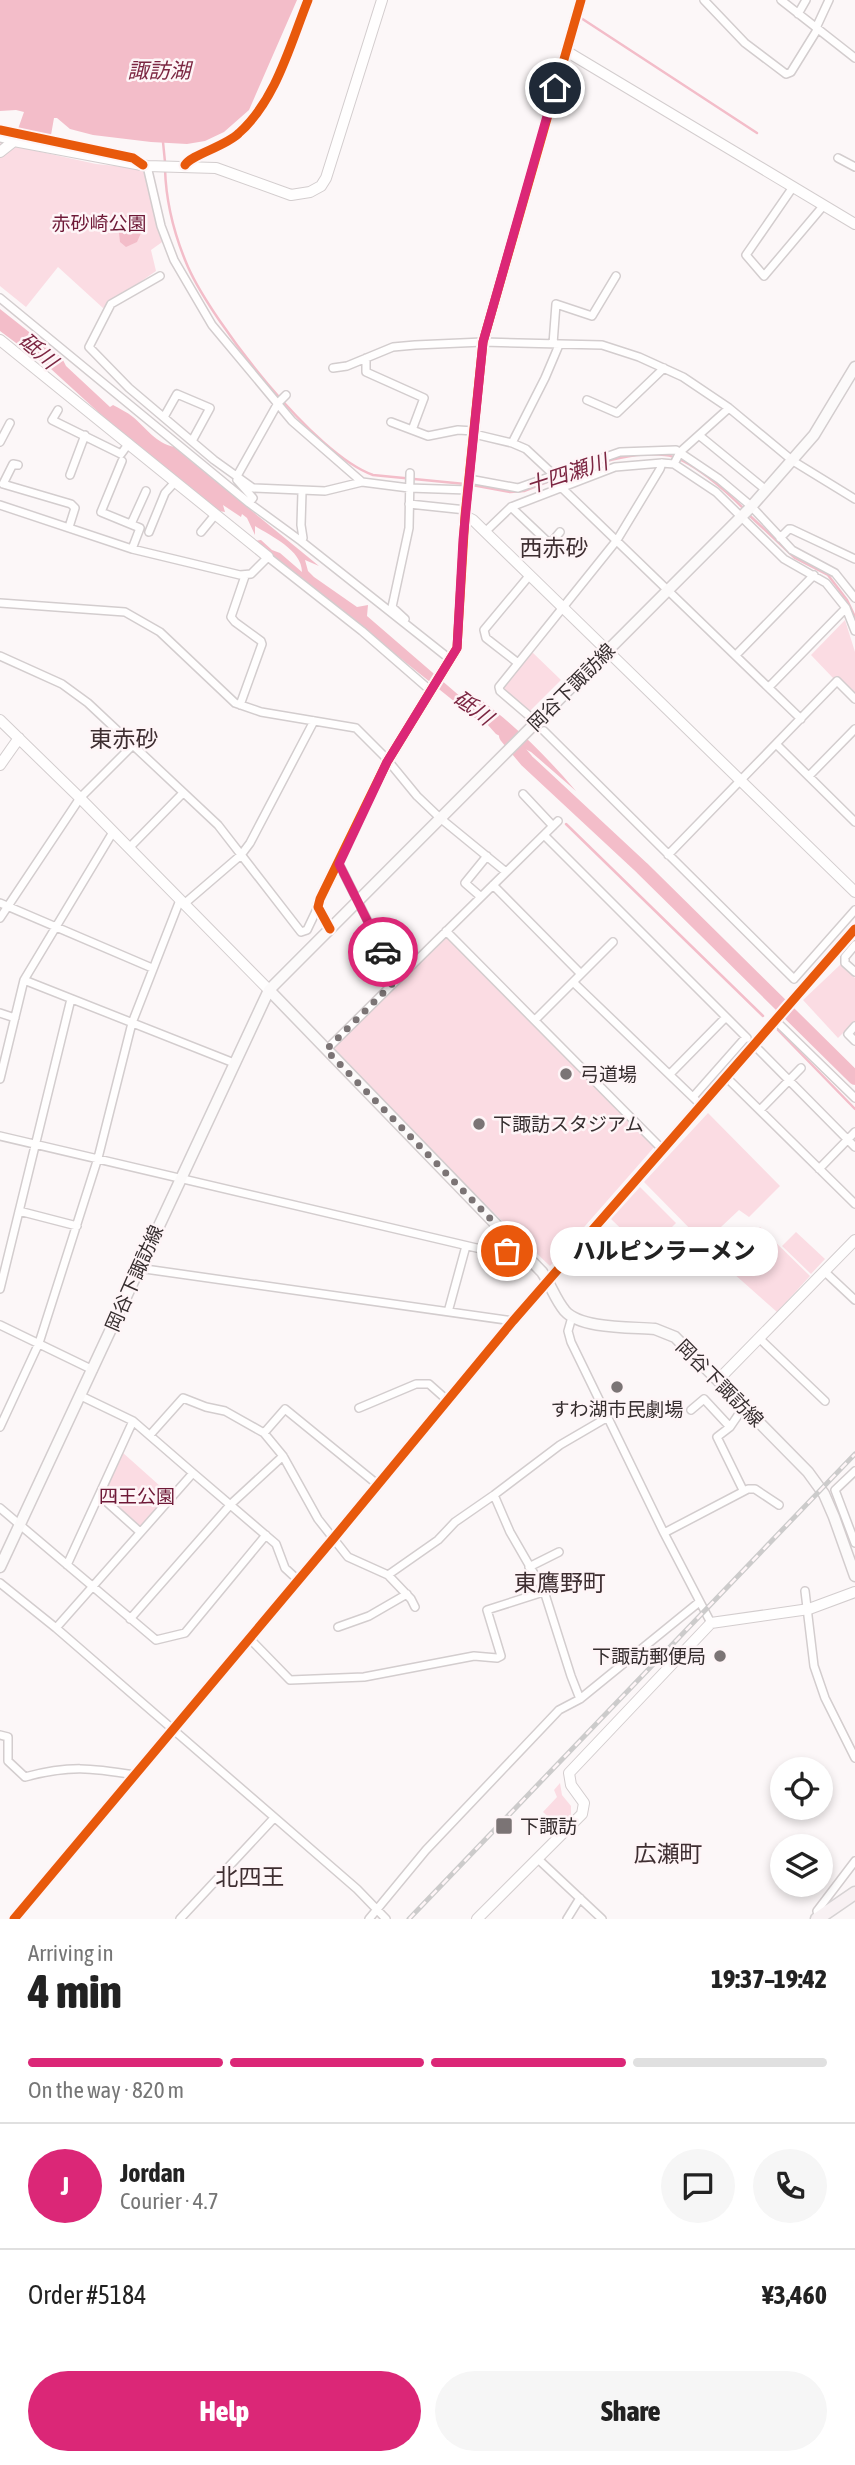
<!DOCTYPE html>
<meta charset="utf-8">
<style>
body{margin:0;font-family:"Asap Condensed","Noto Sans JP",sans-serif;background:#f6f6f6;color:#222;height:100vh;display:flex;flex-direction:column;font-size:26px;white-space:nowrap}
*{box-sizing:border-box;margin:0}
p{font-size:23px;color:#767676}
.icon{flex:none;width:38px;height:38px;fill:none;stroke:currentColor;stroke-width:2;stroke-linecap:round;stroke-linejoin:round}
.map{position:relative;height:1919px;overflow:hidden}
.details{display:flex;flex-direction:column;background:#fff;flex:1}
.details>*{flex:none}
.buttons{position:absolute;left:770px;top:1757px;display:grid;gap:14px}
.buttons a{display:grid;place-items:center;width:63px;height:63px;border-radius:50%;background:#fff;box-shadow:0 4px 10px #0003;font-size:35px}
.pin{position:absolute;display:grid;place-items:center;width:60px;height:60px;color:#fff;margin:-30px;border:4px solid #fff;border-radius:50%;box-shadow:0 2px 7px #0007}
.courier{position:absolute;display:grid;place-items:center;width:70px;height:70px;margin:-35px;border:5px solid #db2777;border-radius:50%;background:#fff;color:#222;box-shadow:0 2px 9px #0007}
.bubble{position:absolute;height:49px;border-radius:24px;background:#fff;box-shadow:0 4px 10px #0003;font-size:23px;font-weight:800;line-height:49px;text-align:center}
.headline em{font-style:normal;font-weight:800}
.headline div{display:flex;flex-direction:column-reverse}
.headline{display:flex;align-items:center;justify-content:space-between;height:119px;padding:0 28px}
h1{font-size:46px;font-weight:800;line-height:52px}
.bar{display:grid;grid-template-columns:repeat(4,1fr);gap:10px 7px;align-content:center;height:84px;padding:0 28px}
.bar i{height:9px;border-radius:5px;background:#e0e0e0}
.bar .current{background:#db2777}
.bar p{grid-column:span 4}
.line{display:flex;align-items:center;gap:18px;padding:0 28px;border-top:2px solid #e0e0e0}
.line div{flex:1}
.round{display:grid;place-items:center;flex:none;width:74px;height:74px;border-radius:37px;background:#f6f6f6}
.button{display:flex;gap:14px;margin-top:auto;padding:14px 28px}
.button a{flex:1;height:80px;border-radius:42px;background:#db2777;color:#fff;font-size:28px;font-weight:800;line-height:80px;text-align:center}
.button a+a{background:#f6f6f6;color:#222}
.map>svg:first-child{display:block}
.green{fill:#fbdce3}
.water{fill:#f3bdc9}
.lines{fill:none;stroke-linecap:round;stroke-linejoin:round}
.stream{stroke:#f3bdc9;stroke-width:2.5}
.river{stroke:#f3bdc9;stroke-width:14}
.minor-casing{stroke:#d3cdce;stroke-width:10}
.tertiary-casing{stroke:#d3cdce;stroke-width:12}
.secondary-casing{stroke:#d3cdce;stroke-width:13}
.trunk-casing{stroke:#d6d2d3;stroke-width:15}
.minor{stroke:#fffefe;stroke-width:7}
.tertiary{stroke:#fffefe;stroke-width:10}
.secondary{stroke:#fcfafa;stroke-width:10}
.trunk{stroke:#f8f1f3;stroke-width:12}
.rail-casing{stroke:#cccbcb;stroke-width:5}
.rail{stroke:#fef5f7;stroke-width:2.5;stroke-dasharray:8;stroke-linecap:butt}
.cycleway-casing{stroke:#fef5f7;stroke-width:13}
.cycleway{stroke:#e8590c;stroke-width:9}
.done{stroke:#7b7475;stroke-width:7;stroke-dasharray:0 12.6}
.route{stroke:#db2777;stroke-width:9}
.poi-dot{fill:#7b7475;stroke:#fef5f7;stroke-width:2.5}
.labels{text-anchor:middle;stroke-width:5;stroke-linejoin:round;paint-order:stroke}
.park-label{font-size:19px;fill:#6e1937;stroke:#fef5f7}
.street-label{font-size:19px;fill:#362e2f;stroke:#fef5f7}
.poi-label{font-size:19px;fill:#362e2f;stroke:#fef5f7;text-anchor:start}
.water-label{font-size:21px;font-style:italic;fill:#7c2642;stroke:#fef5f7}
.quarter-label{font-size:23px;fill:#3e2e31;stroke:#fef5f7}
</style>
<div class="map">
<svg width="855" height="1919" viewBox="0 0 855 1919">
<rect width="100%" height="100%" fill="#fcf7f8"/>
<path class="green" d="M 0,143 L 96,164 L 146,169 L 165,240 L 151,250 L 156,271 L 103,308 L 58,267 L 26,307 L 0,286 Z
M 845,620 L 855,652 L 855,701 L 811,655 Z
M 532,652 L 561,680 L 528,713 L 502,690 Z
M 446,935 L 656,1145 L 550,1266 L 476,1196 L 332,1047 Z
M 841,964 L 855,978 L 855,1021 L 838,1038 L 803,1000 Z
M 708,1113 L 780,1186 L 749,1217 L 739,1210 L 704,1243 L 644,1182 Z
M 640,1187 L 676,1223 L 646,1253 L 611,1219 Z
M 760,1227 L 810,1276 L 777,1312 L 724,1265 Z
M 796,1232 L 825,1259 L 811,1274 L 782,1246 Z
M 122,1452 L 169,1494 L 140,1527 L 102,1495 Z
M 560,1783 L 562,1795 L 571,1806 L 571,1819 L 562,1829 L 543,1812 L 557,1797 L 554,1790 Z"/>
<path class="water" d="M 0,0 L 297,0 L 249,110 L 224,132 L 205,141 L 187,144 L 151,142 L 93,135 L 70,129 L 57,118 L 54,118 L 51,135 L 18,129 L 24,112 L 16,110 L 0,111 Z
M 128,214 L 138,222 L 141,233 L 137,242 L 126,247 L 120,242 L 119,233 L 115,227 L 124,222 L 125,216 Z
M 0,309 L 62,358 L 66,366 L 110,407 L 113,405 C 120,409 127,412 133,417 C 146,428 156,443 174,447 L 319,566 L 305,560 L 308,571 L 314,577 L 357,607 L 368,605 L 367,616 L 462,698 L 479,703 L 481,700 C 518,728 546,756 576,791 L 531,752 L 496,734 L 487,724 L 475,718 L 254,541 L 261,540 L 272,550 L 280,553 L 302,572 C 302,550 271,536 255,526 L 255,535 L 247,518 L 242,514 L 241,517 L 223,505 L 225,512 L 219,511 L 107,420 L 51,369 L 0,331 Z"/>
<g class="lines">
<path class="stream" d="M 581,18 L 757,133
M 163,142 L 165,162
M 165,169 C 166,201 175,237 188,267 C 213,323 315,455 373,475 L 465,484
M 586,468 C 610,459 639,452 665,455 C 689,457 728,493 745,510
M 472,485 L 510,492 L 524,491 L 570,473
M 749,515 L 795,558 L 828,575 L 847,600 L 855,617
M 566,824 L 763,1016
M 778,1030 L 855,1109"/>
<path class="river" d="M 506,736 L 527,761 L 642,868 L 855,1078"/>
<g class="minor-casing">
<path id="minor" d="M 704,0 L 745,43 L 786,74 L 791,72 L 817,30
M 781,0 L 855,58
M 798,14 L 806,0
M 816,28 L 829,0
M 0,138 L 14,141
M 838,158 L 855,167
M 147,166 L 161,226 L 174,260 L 212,325 L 292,421 L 362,482 L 409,488 L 468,490
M 793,187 L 746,255 L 764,276 L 824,205
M 160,276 L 111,304 L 89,347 L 129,388 L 214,460 L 253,488 L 325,491 L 362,482
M 0,298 L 249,503 L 301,541 L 451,660
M 553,344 L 556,304 L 592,316 L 616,276
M 366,358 L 366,372 L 424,398 L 412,430
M 333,368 L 347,366 L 393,347 L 415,345 L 483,342 L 602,345 L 639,357 L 683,377 L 729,408 L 793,461 L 855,499
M 587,400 L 617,413 L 664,368
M 58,410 L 52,420 L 121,454 L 129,443
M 164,417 L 177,394 L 210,408 L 192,441
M 391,422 L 428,436 L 458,430 L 474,431
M 474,434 L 512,443 L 545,378 L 559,345
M 700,436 L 766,490
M 0,442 L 10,423
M 512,443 L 526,449 L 555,476 L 564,490 L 801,719
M 122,461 L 101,512 L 140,528 L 132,549
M 674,464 L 680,452 L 729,408
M 18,465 L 13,464 L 3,484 L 71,504 L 75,508 L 69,527
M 70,475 L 85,435
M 237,476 L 278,403 L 286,395
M 469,479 L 518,488 L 620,452 L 676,450 L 719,479 L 751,506 L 792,550 L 835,573 L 855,598
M 237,480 L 253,498 L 249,503
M 409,504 L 466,510
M 0,505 L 132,549 L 240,575 L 251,574 L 268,557 L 362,631 L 431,691
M 511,507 L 550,544 L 538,553
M 131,524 L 146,491
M 149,532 L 165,493 L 175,482
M 201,532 L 215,515
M 485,532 L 511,507 L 615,467 L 662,463 L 674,464 L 716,492 L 784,559 L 826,583 L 846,608 L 855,631
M 780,538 L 789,529 L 791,529 L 855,559
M 301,541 L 303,538 L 301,525 L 302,492
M 550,544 L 560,532
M 0,603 L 125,612 L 160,632 L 235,703 L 261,712 L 356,728 L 385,757 L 417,796 L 440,818 L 506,872
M 405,619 L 392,607 L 409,528 L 410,473
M 736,655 L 814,575
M 0,656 L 62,684 L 88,703 L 218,825 L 301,932 L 307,930 L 318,907
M 518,663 L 486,638 L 484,630 L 529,576
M 769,687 L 846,608
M 240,705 L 262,644 L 261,641 L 235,622 L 231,617 L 245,576
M 528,715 L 500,691 L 499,687 L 617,540 L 660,469 L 662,463
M 544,731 L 794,979 L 855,910
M 777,745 L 855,822
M 809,776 L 855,729
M 523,794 L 553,826
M 544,835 L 747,1038
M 129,848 L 182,794
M 668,855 L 837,681 L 855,699
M 339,864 L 397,979
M 493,885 L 581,974 L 573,982 L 700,1104
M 481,897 L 465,883 L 487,856
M 0,903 L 152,968
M 184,904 L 241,855 L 250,843 L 314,721
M 0,918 L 80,798 L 132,746
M 446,931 L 662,1149
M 855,945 L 845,957 L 845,963 L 855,972
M 581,974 L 613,942
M 24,980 L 234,1063
M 0,1013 L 15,1018
M 535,1020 L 573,982
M 775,1020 L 855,1098
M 855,1026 L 848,1034 L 855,1041
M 326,1050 L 558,821
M 759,1050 L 855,1147
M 670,1074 L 726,1017
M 725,1076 L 855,1204
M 0,1079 L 24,980 L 113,832
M 693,1097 L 746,1037
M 760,1110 L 801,1068
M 0,1136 L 485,1250 L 507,1251 L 516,1245
M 819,1169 L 855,1132
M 19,1211 L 77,1226
M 138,1268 L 513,1321
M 824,1271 L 855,1300
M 0,1289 L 71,999
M 448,1312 L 466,1246
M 572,1317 L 568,1331 L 571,1342 L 664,1533 L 711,1623
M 0,1325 L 93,1370
M 759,1338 L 825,1401
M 359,1408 L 416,1384 L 429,1384 L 447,1400
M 691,1410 L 704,1399 L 730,1427
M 0,1427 L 39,1343 L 98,1158 L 132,1023 L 180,900
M 264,1433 L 285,1409 L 377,1484
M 150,1435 L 183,1398 L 206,1407 L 225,1411 L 264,1433 L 283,1456 L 318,1519 L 348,1557 L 388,1575 L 438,1540 L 455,1522 L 494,1495 L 560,1445 L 608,1417
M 855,1471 L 835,1490 L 855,1543
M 193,1473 L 276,1544 L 285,1568 L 298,1580
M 743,1490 L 717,1437 L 730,1427 L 745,1405
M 494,1495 L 510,1532 L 544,1591 L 571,1676 L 580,1699
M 100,1496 L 140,1532
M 0,1508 L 156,1640 L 185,1633 L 266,1535
M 664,1533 L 748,1489 L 755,1489 L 779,1505
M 67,1565 L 133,1421
M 529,1567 L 559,1552
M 388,1575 L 411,1599 L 415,1607
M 0,1583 L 56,1628 L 357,1889 L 386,1919
M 805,1591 L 814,1666 L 825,1698 L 855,1758
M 130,1619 L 231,1504 L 283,1456
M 338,1627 L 369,1616 L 407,1594
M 56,1628 L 193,1473 L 133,1421 L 81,1396
M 249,1638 L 290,1680 L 364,1677 L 474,1656 L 497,1658 L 501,1656 L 487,1610 L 581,1580
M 0,1735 L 8,1737 L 8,1761 L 25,1777 C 70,1765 91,1768 135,1775
M 538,1859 L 602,1919
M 819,1918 L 817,1911 L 855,1861
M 180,1919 L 274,1818
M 369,1919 L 426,1850 L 559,1710 L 580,1699 L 698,1603
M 567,1919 L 580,1898"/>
</g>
<g class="tertiary-casing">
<path id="tertiary" d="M 566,51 L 855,224
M 0,152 L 14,141 L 147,166 L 216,168 L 291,195 L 310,192 L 321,186 L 326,178 L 382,0
M 0,340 L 268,557
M 465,516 L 473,520 L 855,892
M 0,720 L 80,798 L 269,990
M 0,765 L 19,738
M 330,929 L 318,907 L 320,899 L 387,762 L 457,648 L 465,516 L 483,342 L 581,0
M 719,1379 L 855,1240
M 14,1919 L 333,1539 L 513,1321 L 855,929
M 477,1919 L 582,1814 L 584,1803 L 571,1785 L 569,1773 L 711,1623 L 809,1609 L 855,1592"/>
</g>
<g class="secondary-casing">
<path id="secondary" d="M 269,990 L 542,1272 C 551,1285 555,1299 565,1311 C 581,1329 631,1327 655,1329 L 675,1337 L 808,1472 L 824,1494 L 834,1517 L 855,1576
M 0,1567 L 269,990 L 750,508 L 814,435 L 855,367"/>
</g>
<g class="trunk-casing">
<path id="trunk" d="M 817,1919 L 855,1893"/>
</g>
<use href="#minor" class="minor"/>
<use href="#tertiary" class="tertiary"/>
<use href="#secondary" class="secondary"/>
<use href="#trunk" class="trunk"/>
<g class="rail-casing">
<path id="rail" d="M 409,1919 L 855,1454"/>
</g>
<use href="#rail" class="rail"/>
<g class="cycleway-casing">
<path id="cycleway" d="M 0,130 L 133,158 L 143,165
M 185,165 C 192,154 225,147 239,133 C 276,100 290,45 308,0
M 330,929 L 318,907 L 320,899 L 387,762 L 457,648 L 465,516 L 483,342 L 581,0
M 14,1919 L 333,1539 L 513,1321 L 855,929"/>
</g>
<use href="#cycleway" class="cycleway"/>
</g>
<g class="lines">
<path class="done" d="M 383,952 L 397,979 L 326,1050 L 516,1245 L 507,1251"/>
<path class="route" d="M 383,952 L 339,864 L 387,762 L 457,648 L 463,540 L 483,342 L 555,88"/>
</g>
<g class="poi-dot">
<circle cx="566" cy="1074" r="7"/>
<circle cx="479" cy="1124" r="7"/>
<circle cx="617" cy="1387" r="7"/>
<circle cx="720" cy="1656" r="7"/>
<rect x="495" y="1817" width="18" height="18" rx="3.5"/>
</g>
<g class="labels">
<g class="park-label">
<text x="99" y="230">赤砂崎公園</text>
<text x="137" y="1503">四王公園</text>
</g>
<g class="street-label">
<text transform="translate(571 687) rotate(-45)" y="7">岡谷下諏訪線</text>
<text transform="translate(134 1278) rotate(-66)" y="7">岡谷下諏訪線</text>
<text transform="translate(720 1383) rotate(45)" y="7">岡谷下諏訪線</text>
</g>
<g class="poi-label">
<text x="580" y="1081">弓道場</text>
<text x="493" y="1131">下諏訪スタジアム</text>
<text x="617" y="1416" text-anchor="middle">すわ湖市民劇場</text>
<text x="706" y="1663" text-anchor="end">下諏訪郵便局</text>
<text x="520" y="1833">下諏訪</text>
</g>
<g class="water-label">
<text x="159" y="78">諏訪湖</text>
<text transform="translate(38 351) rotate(41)" y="7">砥川</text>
<text transform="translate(567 474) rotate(-18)" y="7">十四瀬川</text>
<text transform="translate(473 708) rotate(36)" y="7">砥川</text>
</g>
<g class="quarter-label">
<text x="554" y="556">西赤砂</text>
<text x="124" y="747">東赤砂</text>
<text x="560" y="1591">東鷹野町</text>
<text x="668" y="1862">広瀬町</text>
<text x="250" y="1885">北四王</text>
</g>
</g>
</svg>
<div class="buttons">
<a><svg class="icon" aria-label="locate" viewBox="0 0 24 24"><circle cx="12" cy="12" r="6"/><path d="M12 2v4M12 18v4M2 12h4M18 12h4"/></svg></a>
<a><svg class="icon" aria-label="layers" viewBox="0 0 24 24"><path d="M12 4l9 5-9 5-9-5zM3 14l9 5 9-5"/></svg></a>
</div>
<div class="pin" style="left:507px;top:1251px;background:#ea580c"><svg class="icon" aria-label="bag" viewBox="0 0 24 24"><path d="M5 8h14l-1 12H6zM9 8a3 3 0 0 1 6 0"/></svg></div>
<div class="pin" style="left:555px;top:88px;background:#1f2937"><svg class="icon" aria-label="home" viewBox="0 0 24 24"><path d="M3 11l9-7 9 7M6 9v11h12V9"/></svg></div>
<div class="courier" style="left:383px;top:952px"><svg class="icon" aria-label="car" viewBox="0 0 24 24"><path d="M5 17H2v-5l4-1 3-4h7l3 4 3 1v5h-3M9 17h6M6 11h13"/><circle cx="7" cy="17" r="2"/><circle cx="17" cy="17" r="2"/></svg></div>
<div class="bubble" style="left:550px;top:1227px;width:228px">ハルピンラーメン</div>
</div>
<section class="details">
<div class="headline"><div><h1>4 min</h1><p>Arriving in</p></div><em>19:37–19:42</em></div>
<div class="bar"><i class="current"></i><i class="current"></i><i class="current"></i><i></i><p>On the way · 820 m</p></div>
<div class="line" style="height:126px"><b class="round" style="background:#db2777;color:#fff">J</b><div><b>Jordan</b><p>Courier · 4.7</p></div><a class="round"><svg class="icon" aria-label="chat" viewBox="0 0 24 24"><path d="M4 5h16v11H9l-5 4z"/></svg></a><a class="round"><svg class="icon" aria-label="phone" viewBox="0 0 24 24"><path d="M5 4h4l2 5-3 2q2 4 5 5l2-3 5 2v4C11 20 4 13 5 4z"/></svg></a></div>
<div class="line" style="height:91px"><div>Order #5184</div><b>¥3,460</b></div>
<div class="button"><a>Help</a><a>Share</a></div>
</section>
